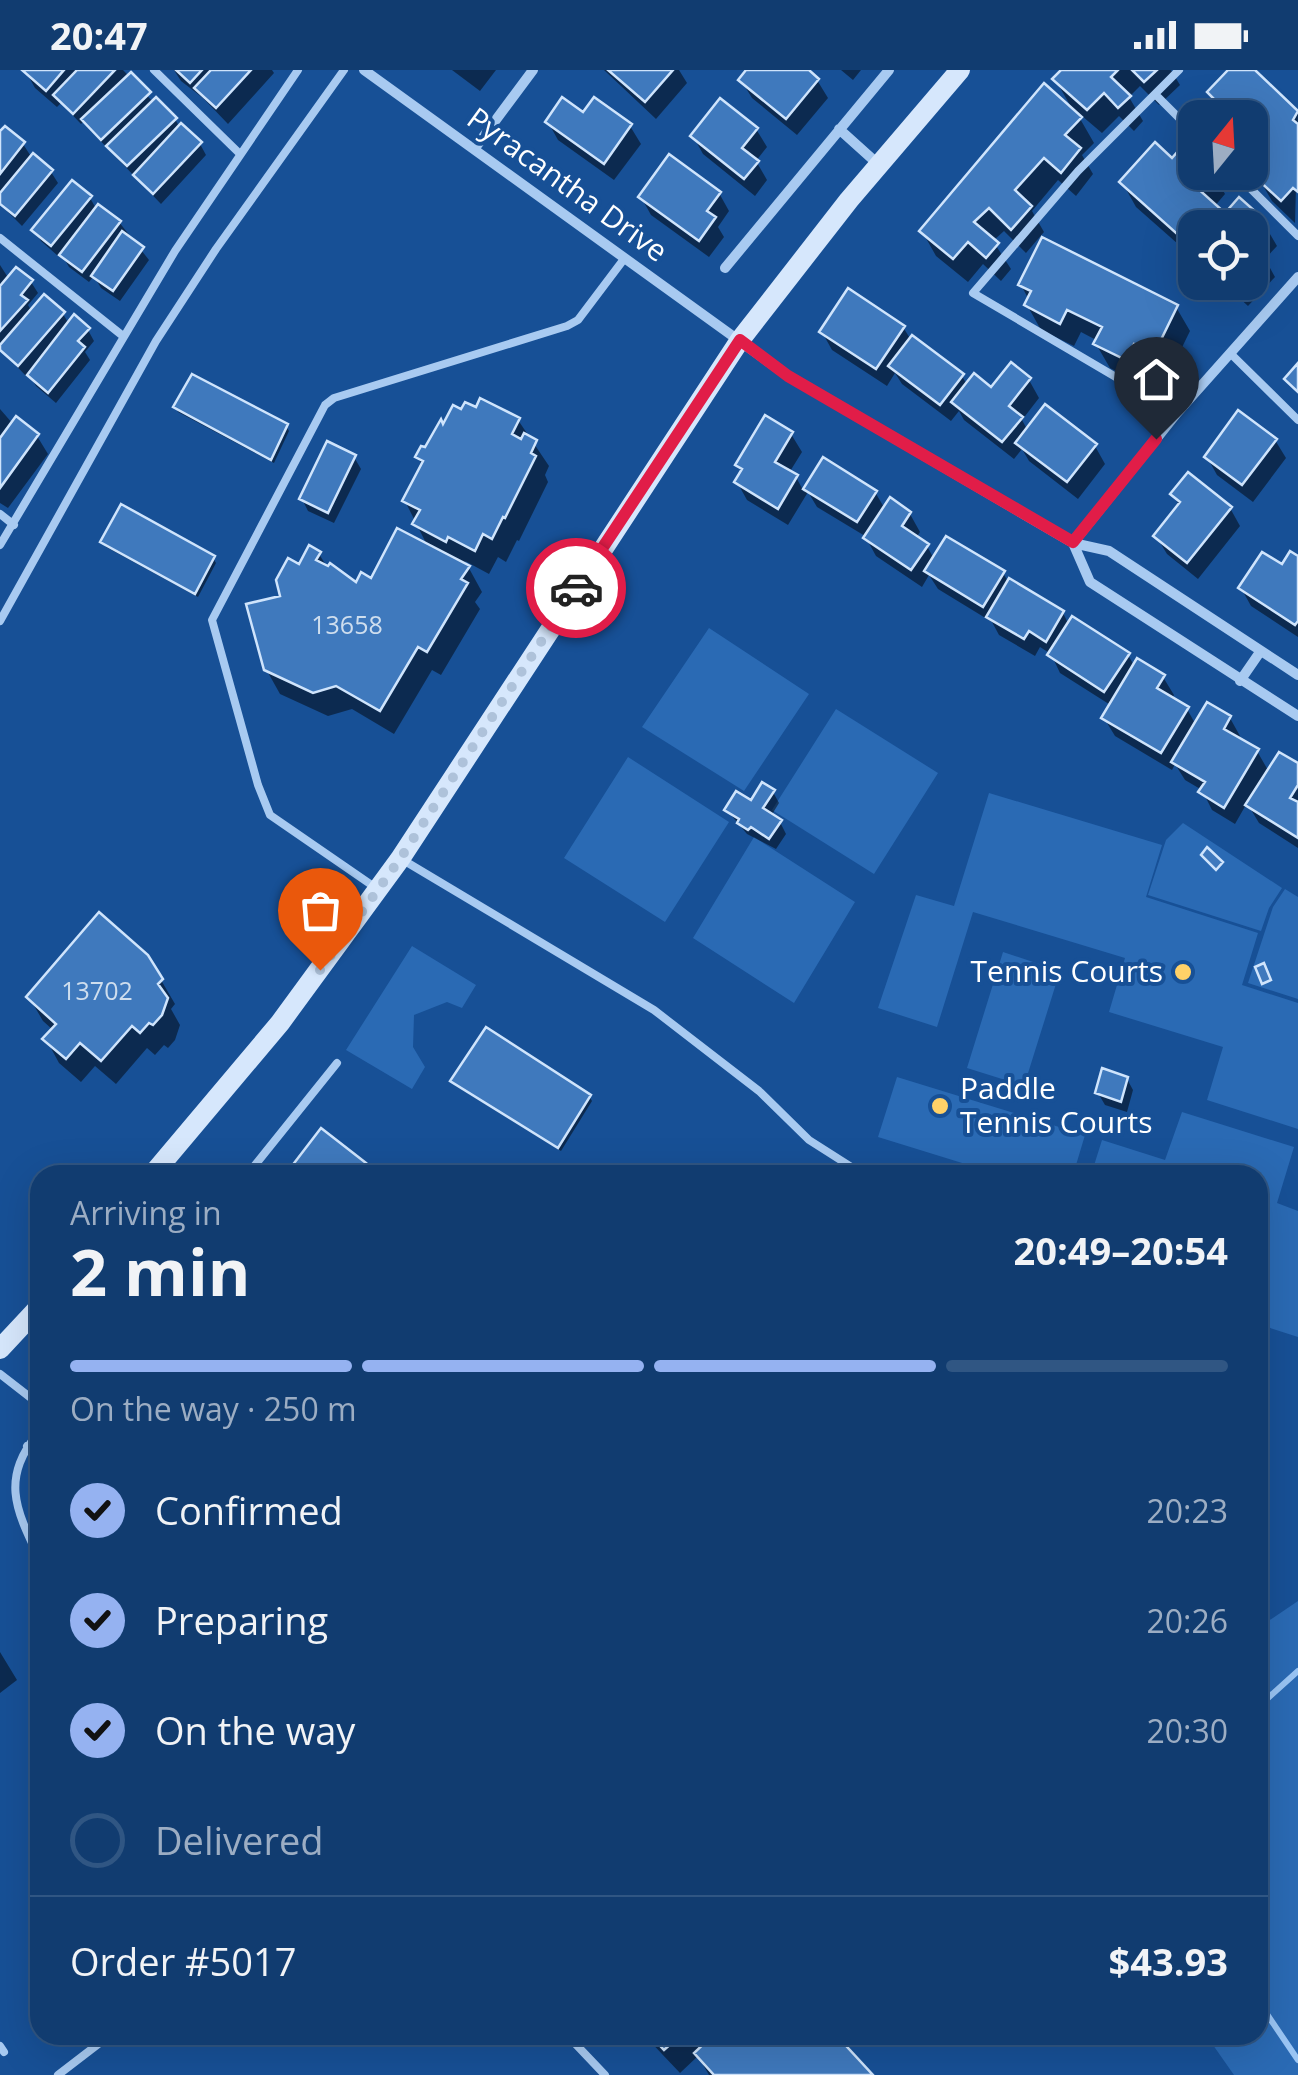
<!DOCTYPE html>
<meta charset="utf-8">
<style>
body{margin:0;font-family:"Open Sans",sans-serif;background:#1a4375;color:#f1f3f6;height:100vh;display:flex;flex-direction:column;font-size:38px;white-space:nowrap}
*{box-sizing:border-box;margin:0}
p{font-size:32px;color:#9cadc3}
.icon{flex:none;width:55px;height:55px;fill:none;stroke:currentColor;stroke-width:2;stroke-linecap:round;stroke-linejoin:round}
.map{position:relative;flex:1;overflow:hidden}
.panel{position:absolute;left:30px;top:1095px;width:1238px;height:880px;display:flex;flex-direction:column;background:#113c70;border-radius:30px;box-shadow:0 10px 40px #0002,0 0 0 2px #305683}
.panel>*{flex:none}
.needle{width:65px;rotate:18deg}
.tools{position:absolute;left:1178px;top:30px;display:grid;gap:20px}
.tools a{display:grid;place-items:center;width:90px;height:90px;border-radius:20px;background:#113c70;box-shadow:0 10px 40px #0002,0 0 0 2px #305683;font-size:50px}
.pin{position:absolute;display:grid;place-items:center;width:85px;height:85px;color:#fff;margin:-102px -42px;border-radius:50% 50% 50% 0;rotate:-45deg;box-shadow:0 0 10px #0007}
.pin .icon{rotate:45deg}
.courier{position:absolute;display:grid;place-items:center;width:100px;height:100px;margin:-50px;border:8px solid #e11d48;border-radius:50%;background:#fff;color:#222;box-shadow:0 2px 12px #0007}
.overview em{font-style:normal;font-weight:700}
.overview div{display:flex;flex-direction:column-reverse}
.overview{display:flex;align-items:center;justify-content:space-between;height:170px;padding:0 40px}
h1{font-size:65px;font-weight:700;line-height:75px}
.bar{display:grid;grid-template-columns:repeat(4,1fr);gap:15px 10px;align-content:center;height:120px;padding:0 40px}
.bar i{height:12px;border-radius:8px;background:#305683}
.bar .on{background:#95b2f1}
.bar p{grid-column:span 4}
.line{display:flex;align-items:center;gap:25px;padding:0 40px;border-top:2px solid #305683}
.line div{flex:1}
ol{padding:0 40px;list-style:none}
li{display:flex;align-items:center;gap:30px;height:110px}
li p{margin-inline-start:auto}
li .icon{padding:10px;border-radius:50%;background:#95b2f1;color:#111;stroke-width:4}
li:last-child{color:#9cadc3}
li i{width:55px;height:55px;border:5px solid #305683;border-radius:50%}
.status{display:flex;justify-content:space-between;align-items:center;height:70px;padding:0 50px;background:#113c70;direction:ltr}
.status svg{height:28px;fill:currentColor}
.map>svg:first-child{display:block}
.green{fill:#2a6ab4}
.shadow{fill:#0007}
.lines{fill:none;stroke-linecap:round;stroke-linejoin:round}
.stream{stroke:#9ac5f4;stroke-width:6}
.building{fill:#3f79bd;stroke:#cfe4fc;stroke-width:2.5}
.lane{stroke:#a8caf1;stroke-width:8}
.street{stroke:#a8caf1;stroke-width:10}
.secondary{stroke:#d6e7fc;stroke-width:20}
.done{stroke:#aec2da;stroke-width:10;stroke-dasharray:0 18}
.route{stroke:#e11d48;stroke-width:12}
.poi-dot{fill:#ffd168;stroke:#175096;stroke-width:4}
.labels{text-anchor:middle;stroke-width:8;stroke-linejoin:round;paint-order:stroke}
.number-label{font-size:25px;fill:#cfdeee}
.street-label{font-size:30px;fill:#fff;stroke:#175096}
.poi-label{font-size:30px;fill:#fff;stroke:#175096;text-anchor:end}
</style>
<div class="status"><b>20:47</b><svg viewBox="0 0 49 12"><path d="M0 12V9h3v3zM5 12V6h3v6zM10 12V3h3v9zM15 12V0h3v12zM26 1h20v11H26zM47 4h2v5h-2z"/></svg></div>
<div class="map">
<svg width="1298" height="2005" viewBox="0 0 1298 2005">
<rect width="100%" height="100%" fill="#175096"/>
<path class="green" d="M 709,558 L 809,624 L 744,721 L 642,657 Z
M 836,639 L 938,703 L 874,804 L 772,740 Z
M 628,687 L 729,752 L 665,852 L 564,788 Z
M 989,723 L 1162,775 L 1146,827 L 1258,863 L 1242,915 L 1298,933 L 1298,1059 L 1207,1030 L 1223,977 L 1109,942 L 1125,888 L 973,842 L 937,957 L 878,938 L 916,825 L 954,836 Z
M 1183,753 L 1282,818 L 1269,838 L 1261,861 L 1148,825 L 1166,770 Z
M 754,767 L 855,832 L 794,933 L 693,868 Z
M 1285,819 L 1298,827 L 1298,929 L 1248,913 L 1273,837 Z
M 412,876 L 476,915 L 462,938 L 447,932 L 414,945 L 413,977 L 425,997 L 412,1019 L 346,980 Z
M 1003,882 L 1060,901 L 1024,1016 L 967,998 Z
M 897,1007 L 1085,1065 L 1073,1105 L 1001,1105 L 878,1067 Z
M 1182,1042 L 1294,1077 L 1277,1133 L 1298,1141 L 1298,1267 L 1258,1254 L 1258,1105 L 1091,1105 L 1102,1070 L 1165,1090 Z
M 1298,1531 L 1298,2005 L 1234,2005 L 1206,1965 L 1258,1965 L 1258,1558 Z"/>
<path class="shadow" d="M 25,0 L 123,0 L 154,33 L 175,49 L 180,58 L 200,74 L 206,85 L 161,134 L 91,61 L 85,50 L 81,54 L 61,33 L 57,37 L 35,18 Z
M 174,0 L 272,0 L 274,3 L 228,54 L 203,28 L 181,11 Z
M 452,0 L 496,0 L 480,21 Z
M 604,0 L 679,0 L 687,13 L 656,49 Z
M 750,0 L 805,0 L 817,10 L 828,28 L 797,65 L 752,28 L 741,10 Z
M 841,0 L 861,0 L 853,10 Z
M 1064,0 L 1171,0 L 1180,15 L 1159,35 L 1140,16 L 1129,27 L 1143,51 L 1134,61 L 1119,46 L 1102,63 L 1075,40 L 1094,73 L 1082,85 L 1093,104 L 1076,126 L 1058,110 L 1032,141 L 1044,162 L 1026,183 L 1004,161 L 993,171 L 1011,199 L 1001,211 L 983,194 L 968,212 L 936,186 L 922,161 L 1074,42 L 1055,9 Z
M 1231,0 L 1251,0 L 1298,44 L 1295,153 L 1272,131 L 1258,107 L 1261,104 L 1253,96 L 1250,99 L 1250,48 L 1220,39 L 1210,23 Z
M 583,46 L 630,56 L 641,74 L 614,110 L 558,70 L 548,52 Z
M 756,59 L 767,77 L 756,91 L 767,110 L 755,126 L 703,84 L 693,66 Z
M 0,60 L 23,74 L 32,88 L 51,102 L 58,113 L 22,156 L 0,134 Z
M 1195,85 L 1195,102 L 1213,102 L 1225,124 L 1214,137 L 1225,147 L 1263,152 L 1277,176 L 1265,189 L 1275,207 L 1248,236 L 1222,212 L 1250,212 L 1250,158 L 1195,158 L 1195,189 L 1136,137 L 1122,112 Z
M 719,123 L 729,141 L 718,157 L 724,167 L 709,187 L 651,145 L 641,127 Z
M 90,128 L 97,140 L 119,152 L 149,190 L 120,231 L 101,218 L 94,206 L 89,212 L 69,197 L 61,183 L 58,186 L 41,171 L 34,160 Z
M 0,195 L 9,209 L 31,212 L 38,223 L 28,235 L 32,242 L 63,244 L 69,254 L 88,260 L 94,271 L 85,282 L 90,290 L 56,333 L 36,316 L 28,302 L 26,306 L 0,279 Z
M 1021,215 L 1176,237 L 1190,261 L 1168,306 L 1148,296 L 1140,313 L 1110,298 L 1096,274 L 1098,271 L 1081,262 L 1074,276 L 1041,260 L 1027,235 L 1029,230 Z
M 903,257 L 911,270 L 962,306 L 967,315 L 991,320 L 1029,310 L 1039,328 L 1022,350 L 1028,361 L 1095,376 L 1105,394 L 1078,429 L 1029,391 L 1022,379 L 1014,389 L 964,350 L 959,341 L 951,351 L 902,314 L 895,303 L 887,316 L 832,280 L 822,262 Z
M 176,337 L 286,356 L 289,361 L 274,393 L 178,342 Z
M 0,339 L 13,354 L 37,366 L 48,384 L 8,438 L 0,433 Z
M 518,350 L 549,396 L 545,405 L 548,412 L 519,471 L 517,470 L 506,492 L 498,487 L 489,504 L 465,491 L 482,522 L 475,532 L 480,539 L 441,605 L 432,600 L 394,664 L 352,639 L 328,646 L 280,624 L 266,599 L 283,528 L 300,498 L 319,484 L 329,500 L 356,516 L 372,511 L 428,477 L 405,431 L 423,397 L 418,387 Z
M 791,364 L 802,382 L 789,403 L 796,407 L 804,422 L 824,391 L 875,422 L 885,439 L 910,444 L 920,462 L 916,468 L 927,476 L 934,489 L 1003,503 L 1009,513 L 1063,543 L 1069,555 L 1128,585 L 1135,597 L 1163,607 L 1174,625 L 1171,630 L 1187,639 L 1196,655 L 1230,648 L 1240,666 L 1238,670 L 1257,681 L 1269,702 L 1298,696 L 1298,778 L 1259,753 L 1247,733 L 1235,754 L 1212,740 L 1202,720 L 1185,710 L 1175,694 L 1172,700 L 1115,666 L 1104,648 L 1112,636 L 1060,603 L 1051,584 L 1040,577 L 1035,586 L 999,565 L 992,552 L 938,519 L 929,505 L 922,517 L 876,486 L 865,466 L 817,437 L 808,422 L 788,455 L 747,430 L 737,412 L 743,403 L 738,395 Z
M 1275,370 L 1286,388 L 1253,432 L 1217,405 L 1207,387 Z
M 354,387 L 361,399 L 334,453 L 308,441 L 302,429 Z
M 1173,424 L 1230,438 L 1240,456 L 1198,509 L 1167,484 L 1156,466 L 1180,437 Z
M 103,472 L 213,488 L 216,493 L 198,527 L 106,477 Z
M 1298,489 L 1298,567 L 1251,536 L 1241,518 Z
M 773,722 L 779,733 L 771,746 L 780,752 L 786,764 L 776,779 L 747,764 L 727,740 L 752,733 Z
M 161,910 L 175,934 L 171,939 L 180,955 L 175,970 L 168,978 L 164,975 L 155,985 L 147,978 L 116,1014 L 95,996 L 81,1012 L 59,993 L 46,969 L 53,960 L 43,951 L 29,927 Z
M 1127,1009 L 1133,1020 L 1127,1042 L 1105,1035 L 1098,1023 Z
M 453,1011 L 589,1026 L 592,1031 L 561,1081 L 456,1016 Z
M 364,1094 L 370,1105 L 288,1105 Z
M 0,1582 L 17,1610 L 0,1623 Z
M 644,1965 L 833,1965 L 870,2005 L 709,2005 L 698,1986 L 680,2003 Z"/>
<g class="lines">
<path class="stream" d="M 1258,1637 L 1298,1601
M 1258,1931 L 1298,1990"/>
</g>
<path class="building" d="M 22,0 L 64,0 L 46,21 Z
M 77,0 L 115,0 L 73,44 L 53,25 Z
M 176,0 L 202,0 L 190,13 Z
M 211,0 L 251,0 L 216,38 L 194,18 Z
M 608,0 L 673,0 L 645,32 Z
M 746,0 L 809,0 L 819,9 L 786,49 L 738,10 Z
M 1061,0 L 1118,0 L 1111,7 L 1131,26 L 1118,38 L 1104,23 L 1087,40 L 1052,9 Z
M 1132,0 L 1157,0 L 1144,12 Z
M 1228,0 L 1255,0 L 1298,41 L 1293,50 L 1298,54 L 1298,122 L 1293,118 L 1281,131 L 1255,107 L 1264,97 L 1250,84 L 1250,48 L 1209,48 L 1220,35 L 1207,22 Z
M 131,2 L 151,22 L 101,70 L 81,49 Z
M 1044,13 L 1082,47 L 1065,65 L 1081,78 L 1061,103 L 1044,88 L 1015,120 L 1032,136 L 1011,160 L 989,138 L 974,152 L 999,173 L 986,188 L 968,172 L 953,189 L 919,161 Z
M 156,27 L 177,48 L 127,96 L 106,76 Z
M 562,27 L 583,42 L 594,27 L 632,54 L 604,94 L 545,52 Z
M 720,28 L 758,58 L 742,78 L 759,91 L 744,109 L 690,66 Z
M 181,53 L 202,72 L 153,124 L 133,105 Z
M 5,56 L 25,72 L 0,104 L 0,61 Z
M 1155,72 L 1172,88 L 1185,73 L 1195,82 L 1195,102 L 1209,102 L 1196,117 L 1225,143 L 1239,127 L 1265,150 L 1250,167 L 1250,158 L 1195,158 L 1195,180 L 1119,112 Z
M 33,83 L 53,100 L 15,146 L 0,134 L 0,123 Z
M 669,84 L 721,122 L 707,141 L 716,147 L 699,171 L 638,127 Z
M 72,110 L 92,126 L 51,176 L 31,160 Z
M 98,134 L 121,151 L 82,202 L 59,185 Z
M 122,161 L 144,177 L 113,221 L 91,206 Z
M 1042,167 L 1178,235 L 1154,284 L 1134,274 L 1126,290 L 1093,274 L 1102,257 L 1067,240 L 1060,254 L 1024,235 L 1031,221 L 1018,215 Z
M 1250,170 L 1263,181 L 1250,195 Z
M 16,197 L 33,210 L 21,225 L 28,230 L 0,261 L 0,216 Z
M 848,218 L 905,256 L 876,299 L 819,262 Z
M 44,224 L 65,242 L 18,296 L 0,280 L 0,275 Z
M 74,244 L 90,258 L 78,271 L 85,277 L 48,323 L 27,305 Z
M 912,265 L 964,304 L 940,335 L 888,296 Z
M 1011,292 L 1031,308 L 1009,336 L 1023,347 L 1002,372 L 951,332 L 974,303 L 991,317 Z
M 1298,293 L 1298,322 L 1284,309 Z
M 192,304 L 288,354 L 271,390 L 173,337 Z
M 480,328 L 520,348 L 512,364 L 521,369 L 524,363 L 537,370 L 531,383 L 536,386 L 505,448 L 503,447 L 492,469 L 483,464 L 475,481 L 448,467 L 446,472 L 412,454 L 420,440 L 402,431 L 423,391 L 415,387 L 421,376 L 425,377 L 441,349 L 443,354 L 453,335 L 461,339 L 465,332 L 476,337 Z
M 1045,334 L 1097,374 L 1067,412 L 1015,373 Z
M 1238,340 L 1277,369 L 1242,415 L 1204,387 Z
M 765,345 L 793,362 L 775,392 L 798,405 L 778,439 L 734,412 L 742,399 L 735,395 Z
M 16,346 L 39,364 L 0,418 L 0,368 Z
M 327,371 L 356,385 L 328,443 L 299,429 Z
M 823,387 L 877,421 L 857,452 L 803,419 Z
M 1188,402 L 1232,437 L 1187,493 L 1153,466 L 1180,432 L 1170,424 Z
M 890,427 L 911,442 L 902,456 L 929,474 L 911,500 L 863,468 Z
M 121,434 L 215,486 L 195,524 L 100,472 Z
M 397,458 L 470,496 L 461,509 L 468,513 L 427,582 L 418,577 L 380,641 L 336,616 L 313,623 L 264,600 L 246,534 L 280,526 L 276,510 L 288,488 L 299,494 L 309,475 L 321,482 L 316,490 L 328,496 L 330,493 L 356,512 L 361,502 L 371,508 Z
M 946,466 L 1005,501 L 983,537 L 924,501 Z
M 1290,481 L 1298,486 L 1298,551 L 1295,555 L 1238,518 L 1262,482 L 1282,494 Z
M 1009,508 L 1064,541 L 1046,572 L 1029,561 L 1024,569 L 986,547 Z
M 1072,546 L 1130,583 L 1104,622 L 1047,585 Z
M 1137,588 L 1165,605 L 1157,618 L 1189,637 L 1161,683 L 1101,648 Z
M 1207,632 L 1231,646 L 1224,659 L 1259,679 L 1224,738 L 1198,722 L 1205,712 L 1171,692 Z
M 1279,682 L 1298,693 L 1298,715 L 1290,728 L 1298,732 L 1298,768 L 1245,735 Z
M 762,712 L 775,720 L 763,738 L 782,750 L 769,769 L 751,757 L 748,760 L 737,753 L 739,749 L 724,740 L 736,721 L 751,730 Z
M 1207,777 L 1223,792 L 1216,800 L 1201,785 Z
M 99,842 L 148,885 L 163,909 L 158,914 L 168,928 L 162,945 L 153,955 L 149,953 L 140,963 L 132,956 L 101,991 L 80,973 L 66,989 L 42,969 L 56,954 L 26,927 Z
M 1264,893 L 1271,910 L 1262,914 L 1255,897 Z
M 486,957 L 591,1025 L 558,1078 L 450,1011 Z
M 1102,998 L 1128,1007 L 1121,1032 L 1095,1023 Z
M 321,1058 L 366,1093 L 356,1105 L 285,1105 Z
M 650,1965 L 681,1965 L 664,1980 Z
M 713,1965 L 836,1965 L 873,2005 L 714,2005 L 694,1983 Z"/>
<g class="lines">
<path class="lane" d="M 154,0 L 239,83
M 1155,24 L 1195,64
M 1234,102 L 1298,166
M 0,168 L 123,266
M 1230,283 L 1298,350
M 1177,343 L 973,223 L 1078,101 L 1179,0
M 0,444 L 14,455
M 0,475 L 175,181 L 298,0
M 0,551 L 156,271 L 216,179 L 344,0
M 403,790 L 654,940 L 759,1021 L 809,1070 L 864,1105
M 376,818 L 270,745 L 258,715 L 212,550 L 325,335 L 334,328 L 567,256 L 578,250 L 624,189
M 247,1105 L 337,993
M 0,1304 L 40,1335
M 40,1360 C 0,1409 15,1438 40,1490
M 27,1376 L 40,1384
M 567,1965 L 605,2005
M 0,1976 L 4,1982
M 58,2005 L 110,1965"/>
<path class="street" d="M 364,0 L 788,306 L 1073,473 L 1109,481 L 1298,605
M 839,59 L 879,95
M 475,78 L 533,0
M 725,198 L 889,0
M 1073,473 L 1177,343 L 1298,207
M 1073,473 L 1090,512 L 1298,646
M 1240,611 L 1260,582"/>
<path class="secondary" d="M 152,1105 L 280,953 L 400,789 L 740,270 L 849,130 L 960,0
M 0,1279 L 40,1236"/>
</g>
<g class="lines">
<path class="done" d="M 320,900 L 400,789 L 576,518"/>
<path class="route" d="M 576,518 L 740,270 L 788,306 L 1073,472 L 1156,369"/>
</g>
<g class="poi-dot">
<circle cx="1183" cy="902" r="10"/>
<circle cx="940" cy="1036" r="10"/>
</g>
<g class="labels">
<g class="number-label">
<text x="347" y="564">13658</text>
<text x="97" y="930">13702</text>
</g>
<g class="street-label">
<text transform="translate(567 115) rotate(36)" y="10">Pyracantha Drive</text>
</g>
<g class="poi-label">
<text x="1163" y="912">Tennis Courts</text>
<text x="960" y="1029" text-anchor="start">Paddle<tspan x="960" dy="34">Tennis Courts</tspan></text>
</g>
</g>
</svg>
<div class="tools">
<a><svg class="needle" viewBox="-14 -14 28 28"><path d="M0-13l5 13h-10z" fill="#e53935"/><path d="M0 13l5-13h-10z" fill="#9cadc3"/></svg></a>
<a><svg class="icon" aria-label="locate" viewBox="0 0 24 24"><circle cx="12" cy="12" r="6"/><path d="M12 2v4M12 18v4M2 12h4M18 12h4"/></svg></a>
</div>
<div class="pin" style="left:320px;top:900px;background:#ea580c"><svg class="icon" aria-label="bag" viewBox="0 0 24 24"><path d="M5 8h14l-1 12H6zM9 8a3 3 0 0 1 6 0"/></svg></div>
<div class="pin" style="left:1156px;top:369px;background:#1f2937"><svg class="icon" aria-label="home" viewBox="0 0 24 24"><path d="M3 11l9-7 9 7M6 9v11h12V9"/></svg></div>
<div class="courier" style="left:576px;top:518px"><svg class="icon" aria-label="car" viewBox="0 0 24 24"><path d="M5 17H2v-5l4-1 3-4h7l3 4 3 1v5h-3M9 17h6M6 11h13"/><circle cx="7" cy="17" r="2"/><circle cx="17" cy="17" r="2"/></svg></div>
<section class="panel">
<div class="overview"><div><h1>2 min</h1><p>Arriving in</p></div><em>20:49–20:54</em></div>
<div class="bar"><i class="on"></i><i class="on"></i><i class="on"></i><i></i><p>On the way · 250 m</p></div>
<ol>
<li><svg class="icon" aria-label="check" viewBox="0 0 24 24"><path d="M5 12l5 5 9-10"/></svg>Confirmed<p>20:23</p></li>
<li><svg class="icon" aria-label="check" viewBox="0 0 24 24"><path d="M5 12l5 5 9-10"/></svg>Preparing<p>20:26</p></li>
<li><svg class="icon" aria-label="check" viewBox="0 0 24 24"><path d="M5 12l5 5 9-10"/></svg>On the way<p>20:30</p></li>
<li><i></i>Delivered</li>
</ol>
<div class="line" style="height:130px"><div>Order #5017</div><b>$43.93</b></div>
</section>
</div>
